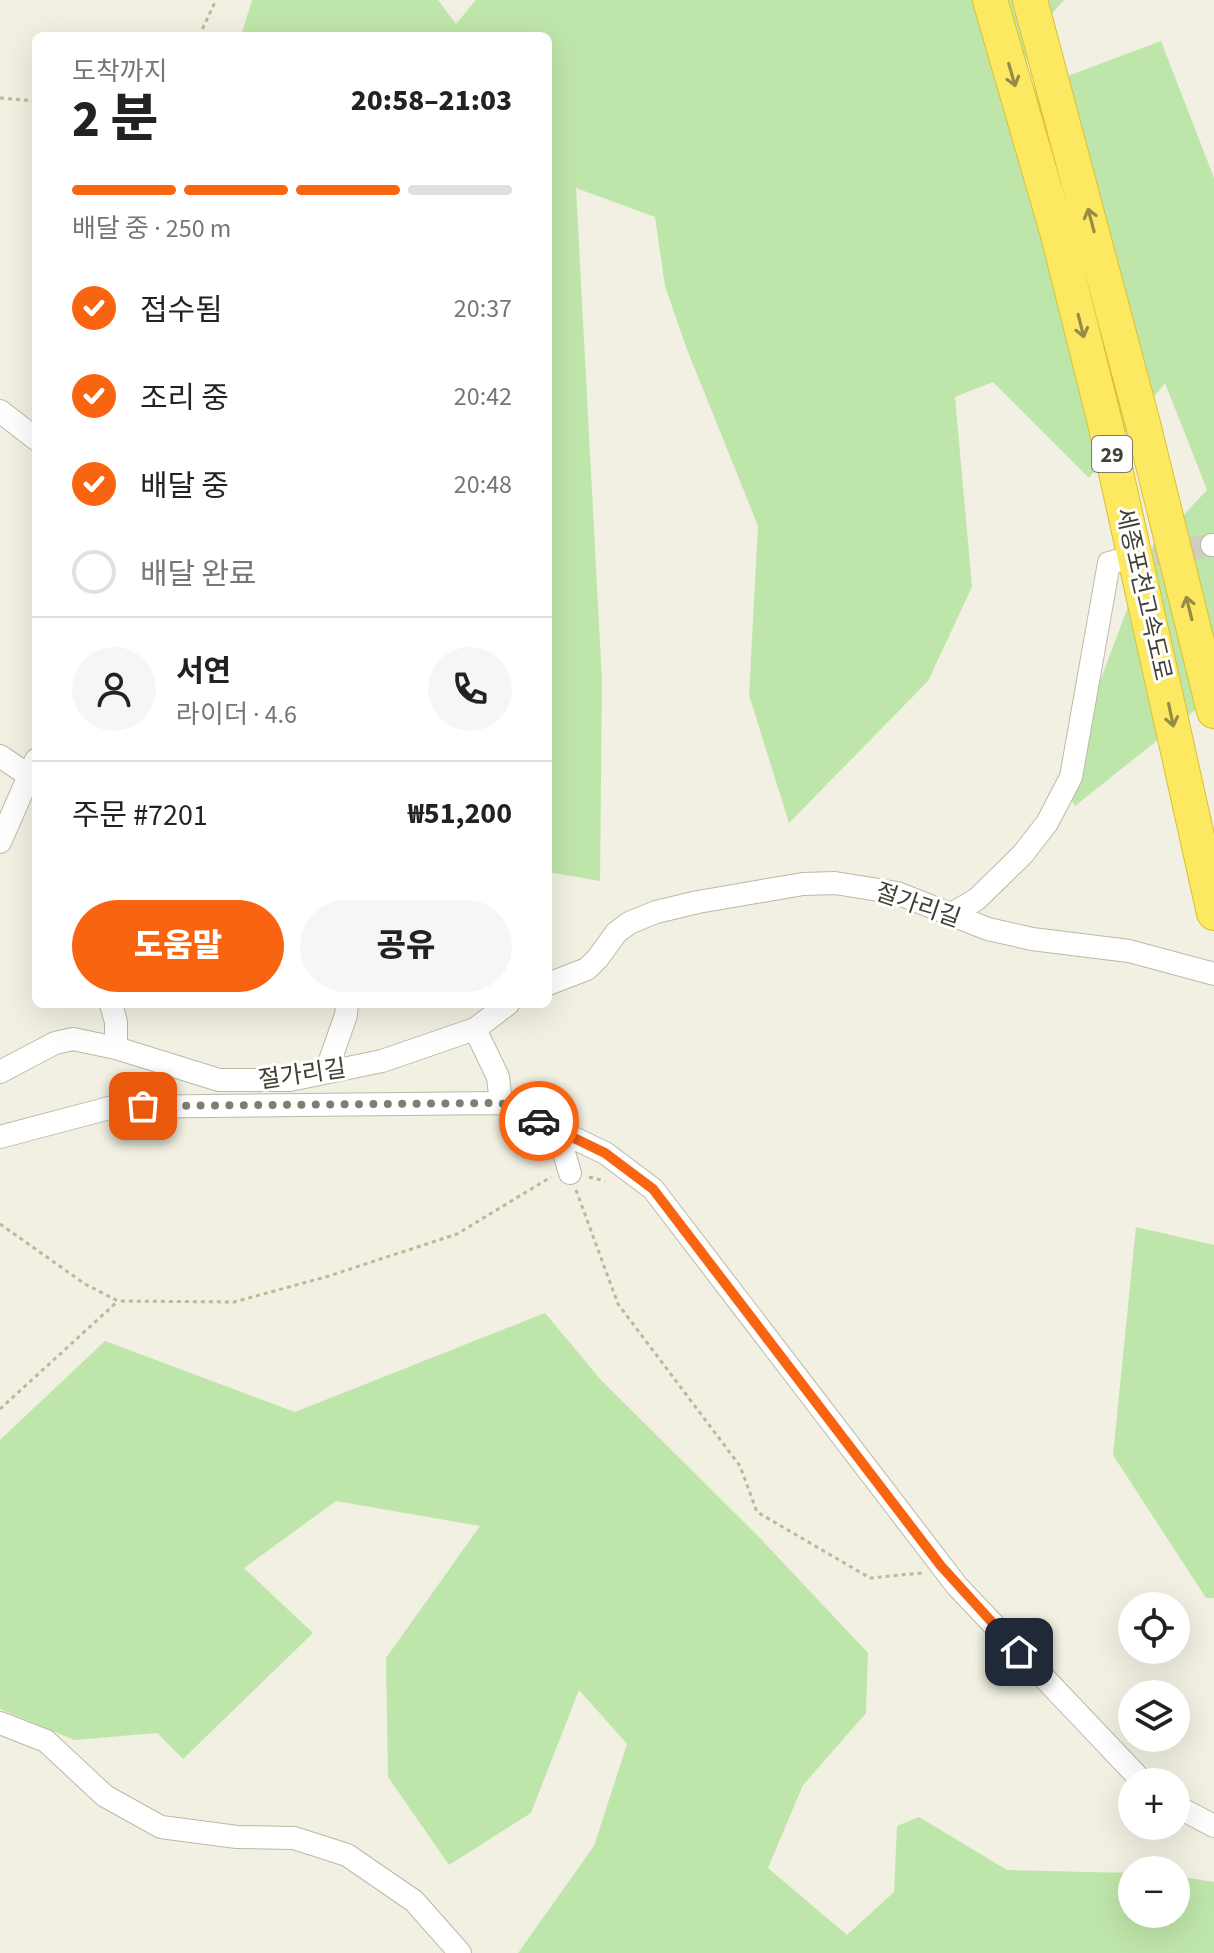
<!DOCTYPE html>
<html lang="ko">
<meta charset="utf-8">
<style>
body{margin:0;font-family:"Source Sans 3","Noto Sans KR",sans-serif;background:#f6f6f6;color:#222;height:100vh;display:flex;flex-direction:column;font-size:30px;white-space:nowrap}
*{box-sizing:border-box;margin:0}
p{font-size:26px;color:#767676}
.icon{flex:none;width:44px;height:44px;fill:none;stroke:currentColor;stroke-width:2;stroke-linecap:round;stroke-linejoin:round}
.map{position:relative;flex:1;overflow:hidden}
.panel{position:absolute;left:32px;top:32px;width:520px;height:976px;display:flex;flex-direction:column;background:#fff;border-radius:12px;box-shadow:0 8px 32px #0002}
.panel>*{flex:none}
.fabs{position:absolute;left:1118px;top:1592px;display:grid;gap:16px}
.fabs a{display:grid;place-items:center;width:72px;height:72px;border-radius:50%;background:#fff;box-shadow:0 8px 32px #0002;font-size:40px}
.pin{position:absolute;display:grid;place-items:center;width:68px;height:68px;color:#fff;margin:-34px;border-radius:16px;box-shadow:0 4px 12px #0006}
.courier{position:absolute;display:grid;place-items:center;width:80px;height:80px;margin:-40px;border:6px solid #f96411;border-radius:50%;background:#fff;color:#222;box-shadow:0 2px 10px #0007}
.headline em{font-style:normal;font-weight:800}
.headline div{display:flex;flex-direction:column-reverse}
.headline{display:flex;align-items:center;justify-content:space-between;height:136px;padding:0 40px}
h1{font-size:52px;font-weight:800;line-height:60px}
.bar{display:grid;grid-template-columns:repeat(4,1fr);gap:12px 8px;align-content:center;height:96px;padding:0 40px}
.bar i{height:10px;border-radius:6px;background:#e0e0e0}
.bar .active{background:#f96411}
.bar p{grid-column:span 4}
.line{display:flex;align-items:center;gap:20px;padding:0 40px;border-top:2px solid #e0e0e0}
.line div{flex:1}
.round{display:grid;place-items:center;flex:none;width:84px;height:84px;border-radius:42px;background:#f6f6f6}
ol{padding:0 40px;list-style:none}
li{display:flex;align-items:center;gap:24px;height:88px}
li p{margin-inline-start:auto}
li .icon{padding:8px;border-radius:50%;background:#f96411;color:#fff;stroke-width:4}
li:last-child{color:#767676}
li i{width:44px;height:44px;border:4px solid #e0e0e0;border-radius:50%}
.primary-button{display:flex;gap:16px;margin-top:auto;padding:16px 40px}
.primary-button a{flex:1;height:92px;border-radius:48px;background:#f96411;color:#fff;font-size:32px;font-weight:800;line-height:92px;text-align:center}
.primary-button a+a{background:#f6f6f6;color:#222}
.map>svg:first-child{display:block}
.green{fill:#bfe6aa}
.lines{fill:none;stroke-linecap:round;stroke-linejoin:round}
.minor-tunnel{stroke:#cecdbf;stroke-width:22;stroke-dasharray:22 11;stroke-linecap:butt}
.minor-casing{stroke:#bcb9a5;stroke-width:24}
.highway-casing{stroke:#dcc031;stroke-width:36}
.path{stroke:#beb896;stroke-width:3;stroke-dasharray:4 4;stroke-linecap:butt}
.minor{stroke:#fff;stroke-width:22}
.highway{stroke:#fde961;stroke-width:34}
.oneway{stroke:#968c48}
.done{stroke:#7f7e70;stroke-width:8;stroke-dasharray:0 14.4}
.route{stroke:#f96411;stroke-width:10}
.labels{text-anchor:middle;stroke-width:6;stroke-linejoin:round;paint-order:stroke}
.shield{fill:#fff;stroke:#7b7970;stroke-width:2}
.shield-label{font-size:22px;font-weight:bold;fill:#424033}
.street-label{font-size:24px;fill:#424033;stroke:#fff}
</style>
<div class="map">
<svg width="1214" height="1953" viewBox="0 0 1214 1953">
<rect width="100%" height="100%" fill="#f1f0e2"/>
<path class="green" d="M 252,0 L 438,0 L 456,24 L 476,0 L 1064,0 L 1039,29 L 1011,97 L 1161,41 L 1214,178 L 1214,695 L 1075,806 L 1062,783 L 1148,553 L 1207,490 L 1165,383 L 1089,478 L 993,382 L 955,397 L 972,587 L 928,681 L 789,823 L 749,695 L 758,526 L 686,347 L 665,286 L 655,217 L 576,188 L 602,681 L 600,881 L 548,872 L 548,36 L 241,36 Z
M 1136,1227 L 1214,1245 L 1214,1598 L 1206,1598 L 1113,1455 Z
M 545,1313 L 600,1379 L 760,1538 L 868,1653 L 866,1713 L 803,1785 L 768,1868 L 847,1935 L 894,1892 L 897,1826 L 919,1817 L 1007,1870 L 1132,1873 L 1132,1914 L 1176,1914 L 1176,1876 L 1214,1882 L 1214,1953 L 518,1953 L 594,1846 L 627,1744 L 579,1690 L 531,1813 L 449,1865 L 388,1777 L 386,1658 L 480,1526 L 336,1501 L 244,1568 L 313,1633 L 183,1759 L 157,1733 L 74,1740 L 0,1709 L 0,1440 L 105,1341 L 295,1412 Z"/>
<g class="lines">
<path class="minor-tunnel" d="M 1122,561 L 1212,545"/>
<g class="minor-casing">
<path id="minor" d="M 0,411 L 36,439
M 1212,545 L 1214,545
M 0,756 L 31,777 L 36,785
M 0,842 L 36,760
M 950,915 L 977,899 L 1023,854 L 1047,823 L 1071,777 L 1109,563 L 1117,561
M 548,984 L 587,969 L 598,958 L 616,933 L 629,923 L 656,912 L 698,902 L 803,884 L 835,883 L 897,893 L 988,929 L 1032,939 L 1129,951 L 1214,974
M 111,1004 L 116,1022 L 116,1048
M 475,1029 L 498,1077 L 501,1103
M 0,1072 L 55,1043 L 73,1039 L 116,1048 L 219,1080 L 290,1080 L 382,1061 L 475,1029 L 508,1004
M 326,1072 L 346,1015 L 347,1004
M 546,1128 L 562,1146 L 570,1173
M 0,1137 L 113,1107 L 501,1103 L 605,1153 L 653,1189 L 957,1586 L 1143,1782
M 0,1723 L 46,1741 L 105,1796 L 161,1827 L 237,1837 L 294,1838 L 347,1855 L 414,1901 L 460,1953
M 1176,1806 L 1214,1826"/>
</g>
<g class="highway-casing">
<path id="highway" d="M 990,0 L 1058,235 L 1105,423 L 1214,913
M 1030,0 L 1143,424 L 1214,711"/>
</g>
<path class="path" d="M 199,36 L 216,0
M 0,98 L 36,101
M 589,1177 L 605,1181
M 576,1190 L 618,1304 L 740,1466 L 757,1512 L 870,1578 L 922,1573
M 0,1224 L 85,1284 L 118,1301 L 234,1302 L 329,1276 L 457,1234 L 551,1177
M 0,1409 L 118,1301"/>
<use href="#minor" class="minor"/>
<use href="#highway" class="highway"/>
</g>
<defs><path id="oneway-shaft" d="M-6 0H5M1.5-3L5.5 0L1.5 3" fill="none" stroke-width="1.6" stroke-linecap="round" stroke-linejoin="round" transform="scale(2)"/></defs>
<g class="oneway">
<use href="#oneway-shaft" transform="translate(1012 75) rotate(74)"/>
<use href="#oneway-shaft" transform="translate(1091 220) rotate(-105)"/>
<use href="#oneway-shaft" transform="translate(1081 326) rotate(76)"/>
<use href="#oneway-shaft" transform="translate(1189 608) rotate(-104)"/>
<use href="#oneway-shaft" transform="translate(1171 715) rotate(78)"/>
</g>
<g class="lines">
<path class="done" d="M 143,1106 L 501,1103 L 539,1121"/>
<path class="route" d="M 539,1121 L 605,1153 L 653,1189 L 941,1566 L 1019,1652"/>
</g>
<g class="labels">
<rect class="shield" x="1092" y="436" width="40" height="36" rx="6"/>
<g class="shield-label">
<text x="1112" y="462">29</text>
</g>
<g class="street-label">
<text transform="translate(1144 594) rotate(77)" y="8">세종포천고속도로</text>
<text transform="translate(918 905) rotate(19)" y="8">절가리길</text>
<text transform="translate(302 1074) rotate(-8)" y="8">절가리길</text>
</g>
</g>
</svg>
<div class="fabs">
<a><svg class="icon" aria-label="locate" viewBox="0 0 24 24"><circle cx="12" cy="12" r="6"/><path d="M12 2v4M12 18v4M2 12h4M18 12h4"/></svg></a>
<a><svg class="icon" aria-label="layers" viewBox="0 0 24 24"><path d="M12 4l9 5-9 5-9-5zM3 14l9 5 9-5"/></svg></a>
<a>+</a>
<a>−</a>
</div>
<div class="pin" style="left:143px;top:1106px;background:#ea580c"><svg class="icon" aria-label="bag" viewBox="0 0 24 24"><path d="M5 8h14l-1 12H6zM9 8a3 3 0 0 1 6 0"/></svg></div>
<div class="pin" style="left:1019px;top:1652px;background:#1f2937"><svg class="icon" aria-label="home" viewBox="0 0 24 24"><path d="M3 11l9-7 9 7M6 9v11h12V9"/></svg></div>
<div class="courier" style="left:539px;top:1121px"><svg class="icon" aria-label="car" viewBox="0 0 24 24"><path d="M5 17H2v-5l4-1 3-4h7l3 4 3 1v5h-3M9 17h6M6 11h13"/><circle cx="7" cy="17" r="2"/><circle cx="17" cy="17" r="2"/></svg></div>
<section class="panel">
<div class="headline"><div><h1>2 분</h1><p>도착까지</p></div><em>20:58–21:03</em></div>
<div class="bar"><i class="active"></i><i class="active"></i><i class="active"></i><i></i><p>배달 중 · 250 m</p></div>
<ol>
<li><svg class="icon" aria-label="check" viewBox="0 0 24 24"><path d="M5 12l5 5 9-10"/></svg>접수됨<p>20:37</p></li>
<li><svg class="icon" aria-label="check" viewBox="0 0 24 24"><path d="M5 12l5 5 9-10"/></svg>조리 중<p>20:42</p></li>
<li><svg class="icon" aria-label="check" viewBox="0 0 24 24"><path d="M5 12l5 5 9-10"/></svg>배달 중<p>20:48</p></li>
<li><i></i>배달 완료</li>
</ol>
<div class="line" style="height:144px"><a class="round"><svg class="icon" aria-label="person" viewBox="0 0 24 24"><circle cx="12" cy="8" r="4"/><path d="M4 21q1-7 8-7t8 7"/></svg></a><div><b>서연</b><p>라이더 · 4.6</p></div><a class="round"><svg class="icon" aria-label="phone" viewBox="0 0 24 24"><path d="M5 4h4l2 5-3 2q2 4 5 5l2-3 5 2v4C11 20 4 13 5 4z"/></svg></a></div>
<div class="line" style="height:104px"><div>주문 #7201</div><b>₩51,200</b></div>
<div class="primary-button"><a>도움말</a><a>공유</a></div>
</section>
</div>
